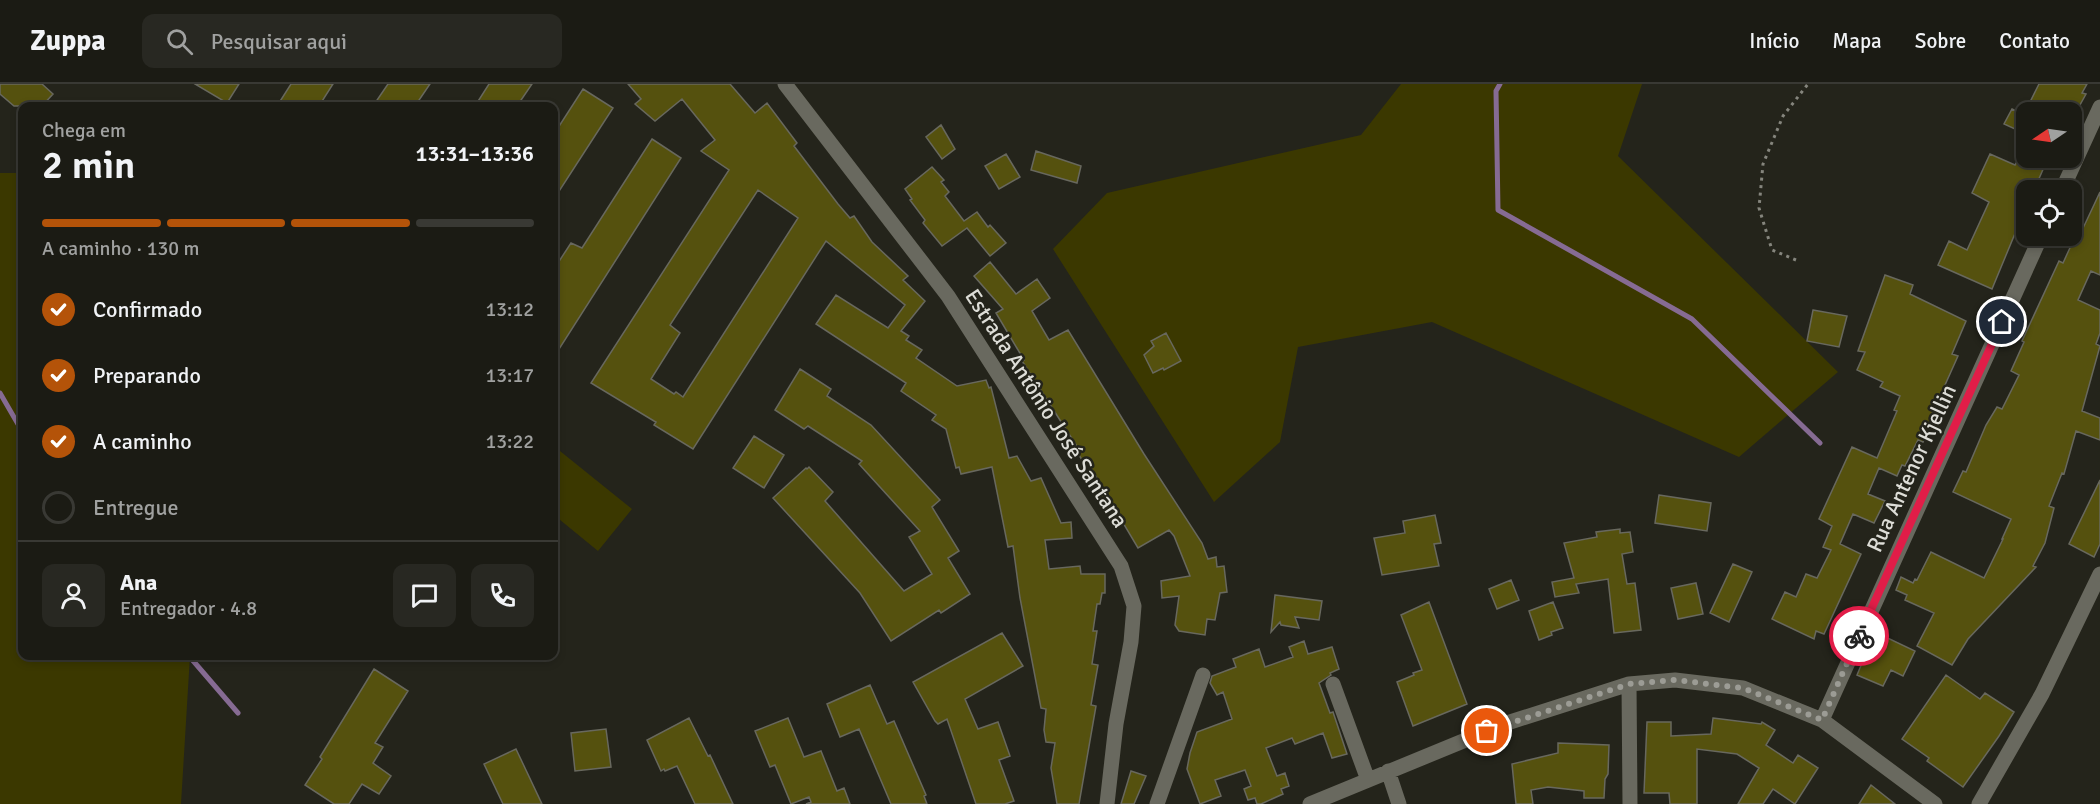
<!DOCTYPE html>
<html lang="pt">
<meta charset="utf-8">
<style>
body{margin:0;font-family:Signika,sans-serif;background:#282822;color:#f1f3f6;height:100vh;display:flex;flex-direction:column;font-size:22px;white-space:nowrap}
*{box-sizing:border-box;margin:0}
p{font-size:20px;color:#a0a1a0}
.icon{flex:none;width:33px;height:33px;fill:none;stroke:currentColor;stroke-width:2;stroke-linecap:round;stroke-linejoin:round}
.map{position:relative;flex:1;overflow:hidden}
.panel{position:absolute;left:18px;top:18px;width:540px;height:558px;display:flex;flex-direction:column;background:#1b1b14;border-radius:12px;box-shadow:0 3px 9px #0003,0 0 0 2px #393934}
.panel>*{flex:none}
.needle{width:39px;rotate:257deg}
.buttons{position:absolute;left:2016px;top:18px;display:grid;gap:12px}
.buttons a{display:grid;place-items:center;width:66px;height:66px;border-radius:12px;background:#1b1b14;box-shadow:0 3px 9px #0003,0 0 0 2px #393934;font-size:30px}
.pin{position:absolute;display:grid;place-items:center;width:51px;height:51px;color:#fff;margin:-26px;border:3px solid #fff;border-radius:50%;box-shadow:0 2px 6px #0007}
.courier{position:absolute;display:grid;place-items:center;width:60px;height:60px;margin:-30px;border:4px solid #e11d48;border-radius:50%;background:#fff;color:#222;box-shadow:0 2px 8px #0007}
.overview em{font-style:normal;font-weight:600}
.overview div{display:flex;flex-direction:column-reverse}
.overview{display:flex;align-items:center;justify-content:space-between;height:102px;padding:0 24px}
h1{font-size:39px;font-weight:600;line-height:45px}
.bar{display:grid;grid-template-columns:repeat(4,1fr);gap:9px 6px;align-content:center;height:72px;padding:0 24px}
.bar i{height:8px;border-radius:4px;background:#393934}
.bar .on{background:#b45309}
.bar p{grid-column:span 4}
.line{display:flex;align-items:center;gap:15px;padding:0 24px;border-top:2px solid #393934}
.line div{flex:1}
.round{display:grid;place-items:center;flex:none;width:63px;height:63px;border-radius:12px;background:#282822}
ol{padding:0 24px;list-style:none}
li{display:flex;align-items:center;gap:18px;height:66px}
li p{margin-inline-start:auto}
li .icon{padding:6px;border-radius:50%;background:#b45309;color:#fff;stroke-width:4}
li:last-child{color:#a0a1a0}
li i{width:33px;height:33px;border:3px solid #393934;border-radius:50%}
header{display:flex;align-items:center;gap:36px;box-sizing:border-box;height:84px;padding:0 30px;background:#1b1b14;border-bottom:2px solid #393934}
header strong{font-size:28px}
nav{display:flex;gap:33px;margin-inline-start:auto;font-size:21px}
.search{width:420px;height:54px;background:#282822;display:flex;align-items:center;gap:15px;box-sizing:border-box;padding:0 21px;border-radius:12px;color:#a0a1a0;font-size:22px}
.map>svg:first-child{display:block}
.green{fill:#3b3800}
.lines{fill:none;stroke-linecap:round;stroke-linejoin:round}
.stream{stroke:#866b93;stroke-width:5}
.building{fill:#55510e;stroke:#68685e;stroke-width:1.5;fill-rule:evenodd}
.path{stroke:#85857d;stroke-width:3;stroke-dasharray:3 4.5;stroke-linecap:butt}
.minor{stroke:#69695f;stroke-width:15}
.done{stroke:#9c9c95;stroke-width:6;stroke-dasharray:0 10.8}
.route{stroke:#e11d48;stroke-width:8}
.labels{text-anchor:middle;stroke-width:5;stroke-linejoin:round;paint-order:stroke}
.street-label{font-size:22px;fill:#ddddd7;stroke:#24241b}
</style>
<header>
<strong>Zuppa</strong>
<div class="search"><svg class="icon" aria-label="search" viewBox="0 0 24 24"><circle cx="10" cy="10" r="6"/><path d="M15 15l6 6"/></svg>Pesquisar aqui</div>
<nav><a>Início</a><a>Mapa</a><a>Sobre</a><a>Contato</a></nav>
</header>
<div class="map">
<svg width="2100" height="720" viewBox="0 0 2100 720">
<rect width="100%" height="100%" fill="#24241b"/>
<path class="green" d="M 1401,0 L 1642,0 L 1618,72 L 1838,288 L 1739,373 L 1432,238 L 1298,263 L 1280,358 L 1214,418 L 1053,165 L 1107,109 L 1361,51 Z
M 0,89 L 22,89 L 22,572 L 190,572 L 181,720 L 0,720 Z
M 555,363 L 632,425 L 598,467 L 554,431 L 554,365 Z"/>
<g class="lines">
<path class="stream" d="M 1500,0 L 1496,7 L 1498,126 L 1692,235 L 1820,359
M 0,309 L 22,347
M 189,572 L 238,629"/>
</g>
<path class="building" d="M 0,0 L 42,0 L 53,10 L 42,22 L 14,22 L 0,10 Z
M 195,0 L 239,0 L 227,19 Z
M 291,0 L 333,0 L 319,22 L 277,22 Z
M 388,0 L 430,0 L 415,22 L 373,22 Z
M 489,0 L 532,0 L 517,22 L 475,22 Z
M 628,0 L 730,0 L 755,29 L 767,19 L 797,59 L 794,62 L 838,120 L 850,134 L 854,132 L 872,158 L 908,192 L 903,196 L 925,217 L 901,247 L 909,252 L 906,256 L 922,266 L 916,274 L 957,302 L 986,296 L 989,304 L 991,303 L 1009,374 L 1017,372 L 1031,397 L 1041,394 L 1061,439 L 1071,438 L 1072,454 L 1045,456 L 1049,485 L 1080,482 L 1081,490 L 1105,490 L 1105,509 L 1102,509 L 1100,520 L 1097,520 L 1093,547 L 1097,547 L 1092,580 L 1098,581 L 1091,621 L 1096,622 L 1079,720 L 1057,720 L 1051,684 L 1055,659 L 1046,658 L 1044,646 L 1046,625 L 1041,624 L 1020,514 L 1013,462 L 1008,463 L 992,383 L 961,390 L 959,383 L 956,384 L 946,345 L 932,336 L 936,331 L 901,307 L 906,299 L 816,240 L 836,211 L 888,244 L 905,221 L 826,157 L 693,365 L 654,341 L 656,338 L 654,337 L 591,299 L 729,86 L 701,67 L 715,56 L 682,15 L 655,37 L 635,20 L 641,15 ZM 758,106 L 798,134 L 683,313 L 676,308 L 674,310 L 651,295 L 680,249 L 670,241 Z
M 2039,0 L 2087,0 L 2082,9 L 2086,10 L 2076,28 L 2025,28 Z
M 583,5 L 613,24 L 554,115 L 554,50 Z
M 2012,25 L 2026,32 L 2026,50 L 2004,40 Z
M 941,41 L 955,65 L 942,75 L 926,53 Z
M 652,55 L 681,74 L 554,273 L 554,185 L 571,159 L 582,164 Z
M 1036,67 L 1081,82 L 1077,99 L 1031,86 Z
M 1006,70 L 1020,93 L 999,105 L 985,82 Z
M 1990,70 L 2015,81 L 2019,74 L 2048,74 L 2034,106 L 2026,106 L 2026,123 L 1992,205 L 1938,181 L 1949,157 L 1967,166 L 1989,118 L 1972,109 Z
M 932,83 L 944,96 L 941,98 L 949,108 L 945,112 L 964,137 L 977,128 L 988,143 L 990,141 L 1006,159 L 990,172 L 967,144 L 942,162 L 923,139 L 925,136 L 910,116 L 912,115 L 905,105 Z
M 2100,108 L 2100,191 L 2091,187 L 2078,216 L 2100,226 L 2100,249 L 2096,260 L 2100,262 L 2082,327 L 2100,334 L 2100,356 L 2076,347 L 2064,390 L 2062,389 L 2049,422 L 2054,424 L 2045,459 L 2033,482 L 2036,483 L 1968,555 L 1952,581 L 1917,562 L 1934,529 L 1905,516 L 1907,511 L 1896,506 L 1901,493 L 1913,499 L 1915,495 L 1917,496 L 1931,468 L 1984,494 L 2003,455 L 2002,455 L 2011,435 L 1953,408 L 1963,387 L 1966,388 L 1986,341 L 1997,323 L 2002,325 L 2019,291 L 2011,287 L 2024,258 L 2022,257 L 2059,177 L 2063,179 L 2074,155 L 2077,157 Z
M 990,178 L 1016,210 L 1037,195 L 1050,214 L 1032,227 L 1049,256 L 1068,246 L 1144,370 L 1202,459 L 1208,475 L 1216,473 L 1217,483 L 1224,482 L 1227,508 L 1220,509 L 1215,536 L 1207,535 L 1205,551 L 1179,547 L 1175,541 L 1179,512 L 1162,514 L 1161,497 L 1190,492 L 1174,452 L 1169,446 L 1138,464 L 1113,422 L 1108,425 L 1099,409 L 1104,406 L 1085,374 L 1082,376 L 1074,363 L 1076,361 L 1022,277 L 1024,276 L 996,229 L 1003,225 L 974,192 Z
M 1885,191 L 1913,201 L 1910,210 L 1966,237 L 1952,270 L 1958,272 L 1932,330 L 1936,331 L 1923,358 L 1918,356 L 1905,382 L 1902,381 L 1897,392 L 1879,384 L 1868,410 L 1885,417 L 1874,439 L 1853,430 L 1840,460 L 1861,470 L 1824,550 L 1816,547 L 1814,555 L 1772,535 L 1785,508 L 1796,513 L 1806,490 L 1817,494 L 1831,466 L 1823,463 L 1832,442 L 1819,435 L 1852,363 L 1877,374 L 1897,327 L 1894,326 L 1900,312 L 1880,303 L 1883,298 L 1857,286 L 1865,268 L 1858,267 Z
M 1813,226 L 1847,232 L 1839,263 L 1807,257 Z
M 1166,249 L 1181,277 L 1164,286 L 1163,284 L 1153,289 L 1144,271 L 1154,262 L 1151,257 Z
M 800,285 L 831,305 L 827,312 L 871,341 L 940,416 L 932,423 L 959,467 L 948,474 L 970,510 L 941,529 L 939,526 L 891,557 L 860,509 L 773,414 L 806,384 L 807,385 L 809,383 L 833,408 L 825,417 L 904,507 L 932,490 L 909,453 L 920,447 L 859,380 L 862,377 L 808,342 L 804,345 L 775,326 Z
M 754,352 L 784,371 L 764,404 L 733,384 Z
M 2100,396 L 2100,460 L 2094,473 L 2069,460 Z
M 1659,411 L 1711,419 L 1707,447 L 1655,439 Z
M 1435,431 L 1441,459 L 1434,460 L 1439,482 L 1382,491 L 1374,454 L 1405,449 L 1403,437 Z
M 1620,445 L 1620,449 L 1630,448 L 1633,468 L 1622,470 L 1627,500 L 1635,499 L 1641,546 L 1614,549 L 1608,495 L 1576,500 L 1579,509 L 1555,513 L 1552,498 L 1574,494 L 1564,459 L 1597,453 L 1596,448 Z
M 1733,480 L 1752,488 L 1729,538 L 1710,529 Z
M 1511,496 L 1519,516 L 1497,525 L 1489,505 Z
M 1696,499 L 1703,530 L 1678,535 L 1671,504 Z
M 1275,511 L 1322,517 L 1319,536 L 1295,533 L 1299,544 L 1281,541 L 1280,538 L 1271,548 Z
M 1429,518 L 1467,620 L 1413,642 L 1397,598 L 1414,591 L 1413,589 L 1422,586 L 1401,531 Z
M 1553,518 L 1563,544 L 1551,548 L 1552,551 L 1539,556 L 1529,527 Z
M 1875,548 L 1915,567 L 1903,592 L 1891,586 L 1883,602 L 1857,591 Z
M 1002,549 L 1023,582 L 965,615 L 978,645 L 998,638 L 1010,672 L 999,676 L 1014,717 L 1005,720 L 976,720 L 947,635 L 938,640 L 935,637 L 913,598 Z
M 1304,557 L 1308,570 L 1332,563 L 1339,585 L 1330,589 L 1331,591 L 1319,599 L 1330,629 L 1333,628 L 1347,670 L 1332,674 L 1323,649 L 1295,660 L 1292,654 L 1266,664 L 1277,692 L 1285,689 L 1289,702 L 1281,705 L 1283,710 L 1261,720 L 1257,720 L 1255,714 L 1248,716 L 1244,705 L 1251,702 L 1245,686 L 1215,696 L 1221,712 L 1200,720 L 1187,685 L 1190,669 L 1197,648 L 1232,635 L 1223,608 L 1217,611 L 1210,599 L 1212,592 L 1236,583 L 1233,575 L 1259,565 L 1265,583 L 1293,573 L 1289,563 Z
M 374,585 L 408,607 L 375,659 L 383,663 L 373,679 L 391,692 L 379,710 L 362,700 L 349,720 L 334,720 L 305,701 L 322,675 L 320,673 Z
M 1946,591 L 1980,615 L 1985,609 L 2014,628 L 1999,652 L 1963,703 L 1927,677 L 1929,674 L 1902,655 Z
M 870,601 L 887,640 L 894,637 L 926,711 L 924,712 L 927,720 L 891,720 L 859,645 L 840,653 L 827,620 Z
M 689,634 L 708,672 L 710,671 L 733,720 L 695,720 L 677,682 L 665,687 L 664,685 L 661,687 L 647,656 Z
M 788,634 L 804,673 L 821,667 L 837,707 L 844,704 L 850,720 L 806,720 L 811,718 L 809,713 L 791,720 L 775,681 L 770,683 L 755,647 Z
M 1713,634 L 1761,640 L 1762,638 L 1775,646 L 1766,661 L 1793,679 L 1798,671 L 1818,684 L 1795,720 L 1773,705 L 1763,720 L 1738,720 L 1759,684 L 1737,670 L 1697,665 L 1697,720 L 1670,720 L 1669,709 L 1644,709 L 1647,638 L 1671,638 L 1671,652 L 1711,650 Z
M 606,645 L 611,683 L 575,687 L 571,649 Z
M 1558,659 L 1609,661 L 1608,690 L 1605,695 L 1604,714 L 1584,714 L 1584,707 L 1548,703 L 1531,706 L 1533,720 L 1516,720 L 1512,680 L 1558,669 Z
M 516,665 L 542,720 L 503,720 L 484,680 Z
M 1131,687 L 1146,692 L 1134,720 L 1121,720 Z
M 1871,701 L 1895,720 L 1859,720 Z"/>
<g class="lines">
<path class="path" d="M 1796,176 L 1772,166 L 1759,124 L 1763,80 L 1783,32 L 1808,0
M 554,326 L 554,324"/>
<path class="minor" d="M 785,0 L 948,212 L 1121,482 L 1134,522 L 1131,558 L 1116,640 L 1107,720
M 2062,106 L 2100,23
M 1333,600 L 1368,696
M 1629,600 L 1630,720
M 1822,636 L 2041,152
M 1388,687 L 1399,720
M 1157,720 L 1203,591
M 1310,720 L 1507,639 L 1629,600 L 1675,596 L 1743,604 L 1822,636 L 1935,720
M 1979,720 L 2042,610 L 2100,490"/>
</g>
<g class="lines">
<path class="done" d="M 1487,647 L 1629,600 L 1675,596 L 1743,604 L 1822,636 L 1859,552"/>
<path class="route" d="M 1859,552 L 2002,238"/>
</g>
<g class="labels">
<g class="street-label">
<text transform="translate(1047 324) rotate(57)" y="8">Estrada Antônio José Santana</text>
<text transform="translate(1911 384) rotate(-65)" y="8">Rua Antenor Kjellin</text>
</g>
</g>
</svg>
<div class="buttons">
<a><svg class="needle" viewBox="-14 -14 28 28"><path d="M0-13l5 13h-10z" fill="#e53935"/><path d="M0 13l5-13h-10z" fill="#a0a1a0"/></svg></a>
<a><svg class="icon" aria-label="locate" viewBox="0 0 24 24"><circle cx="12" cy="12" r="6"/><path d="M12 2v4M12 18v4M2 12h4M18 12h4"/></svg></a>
</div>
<div class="pin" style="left:1487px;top:647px;background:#ea580c"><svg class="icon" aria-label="bag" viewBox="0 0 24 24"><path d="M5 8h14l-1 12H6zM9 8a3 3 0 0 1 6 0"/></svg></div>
<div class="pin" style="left:2002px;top:238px;background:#1f2937"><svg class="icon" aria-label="home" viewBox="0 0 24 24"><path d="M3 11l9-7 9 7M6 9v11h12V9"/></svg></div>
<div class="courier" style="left:1859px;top:552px"><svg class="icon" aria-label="bike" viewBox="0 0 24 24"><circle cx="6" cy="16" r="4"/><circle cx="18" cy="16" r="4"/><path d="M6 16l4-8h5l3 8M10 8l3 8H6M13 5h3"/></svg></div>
<section class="panel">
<div class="overview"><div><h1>2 min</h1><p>Chega em</p></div><em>13:31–13:36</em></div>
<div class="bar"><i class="on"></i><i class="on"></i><i class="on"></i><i></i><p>A caminho · 130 m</p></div>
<ol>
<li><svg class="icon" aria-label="check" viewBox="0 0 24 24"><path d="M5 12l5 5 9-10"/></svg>Confirmado<p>13:12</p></li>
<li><svg class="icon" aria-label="check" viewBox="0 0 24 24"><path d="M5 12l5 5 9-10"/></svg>Preparando<p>13:17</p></li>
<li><svg class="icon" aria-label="check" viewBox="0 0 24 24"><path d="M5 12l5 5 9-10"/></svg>A caminho<p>13:22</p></li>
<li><i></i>Entregue</li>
</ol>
<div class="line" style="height:108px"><a class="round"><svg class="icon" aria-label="person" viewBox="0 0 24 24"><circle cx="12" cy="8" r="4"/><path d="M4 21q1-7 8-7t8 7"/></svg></a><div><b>Ana</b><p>Entregador · 4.8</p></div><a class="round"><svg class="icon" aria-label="chat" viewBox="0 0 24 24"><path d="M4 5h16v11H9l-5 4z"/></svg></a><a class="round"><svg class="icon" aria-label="phone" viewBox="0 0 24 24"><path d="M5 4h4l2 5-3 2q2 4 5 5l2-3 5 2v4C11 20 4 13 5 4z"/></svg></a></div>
</section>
</div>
